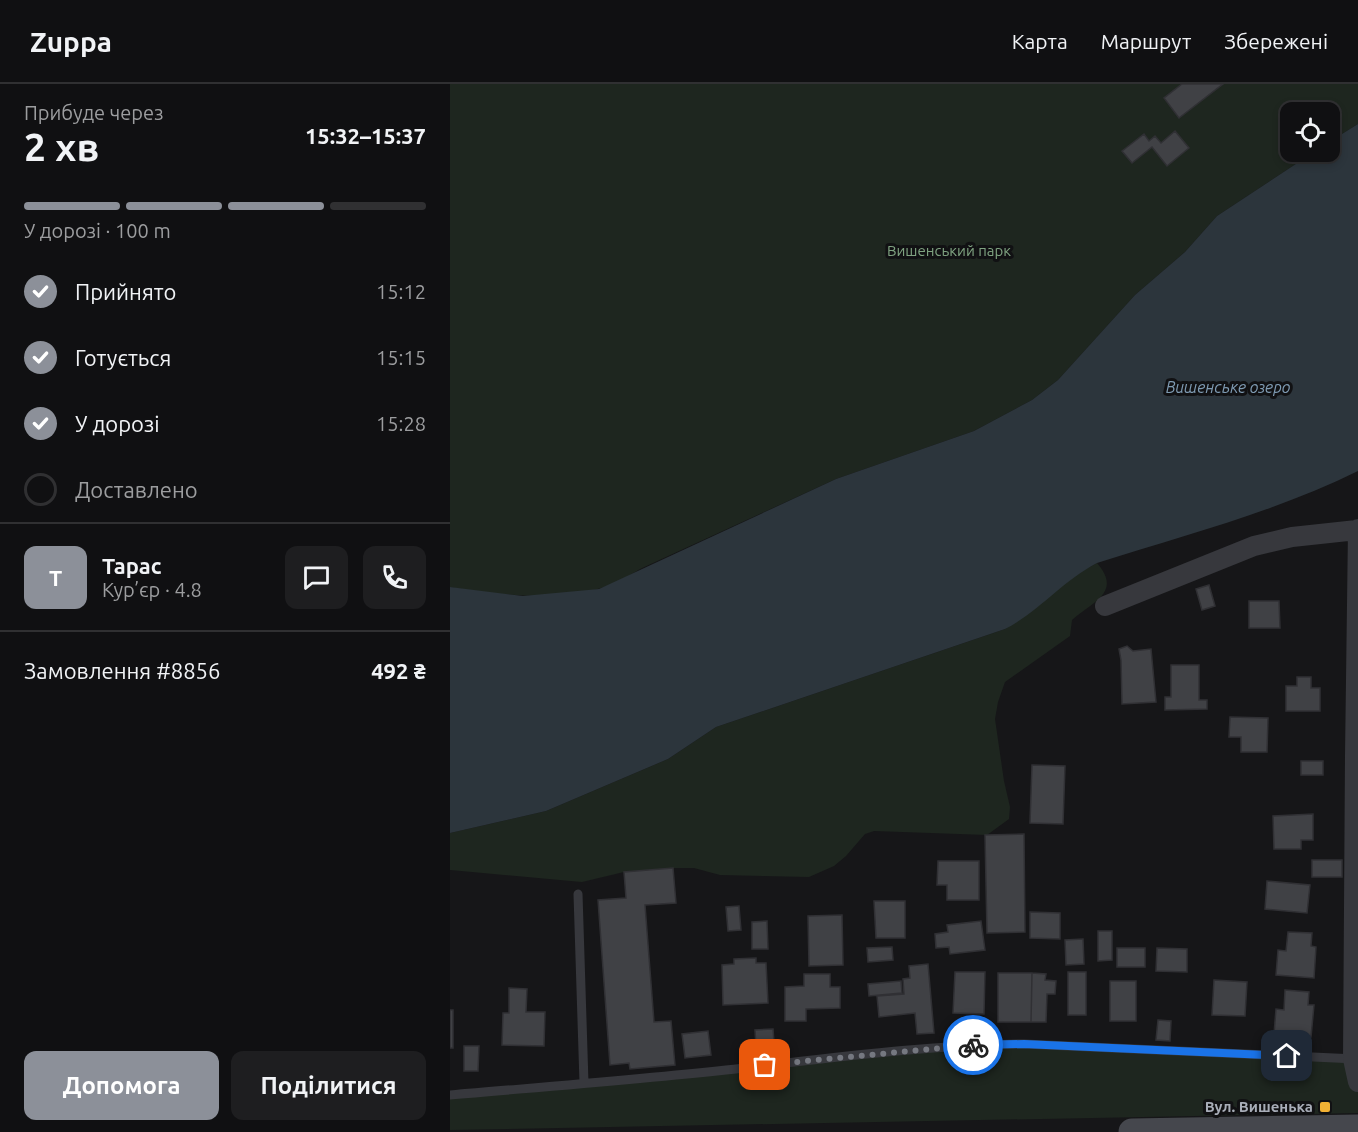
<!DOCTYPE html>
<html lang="uk">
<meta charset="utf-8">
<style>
body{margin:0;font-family:Ubuntu,sans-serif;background:#1e1e20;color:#f1f3f6;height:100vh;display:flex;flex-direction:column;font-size:22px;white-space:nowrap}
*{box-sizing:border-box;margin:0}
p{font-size:20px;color:#9c9d9f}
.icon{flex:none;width:33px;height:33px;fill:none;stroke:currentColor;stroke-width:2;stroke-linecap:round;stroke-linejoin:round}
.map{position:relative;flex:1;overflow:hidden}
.drawer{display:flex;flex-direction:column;background:#101012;width:450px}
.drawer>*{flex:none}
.fabs{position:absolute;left:830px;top:18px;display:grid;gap:12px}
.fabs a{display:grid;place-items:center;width:60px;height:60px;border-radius:12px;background:#101012;box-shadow:0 3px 9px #0003,0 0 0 2px #303032;font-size:30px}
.pin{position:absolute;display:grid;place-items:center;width:51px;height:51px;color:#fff;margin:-26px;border-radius:12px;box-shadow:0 3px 9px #0006}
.courier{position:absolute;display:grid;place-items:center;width:60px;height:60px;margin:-30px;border:4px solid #1a73e8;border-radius:50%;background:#fff;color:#222;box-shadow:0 2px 8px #0007}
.summary em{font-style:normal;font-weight:700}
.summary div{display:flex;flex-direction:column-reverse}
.summary{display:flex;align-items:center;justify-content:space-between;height:102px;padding:0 24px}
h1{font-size:39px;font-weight:700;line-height:45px}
.bar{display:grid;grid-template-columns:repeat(4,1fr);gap:9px 6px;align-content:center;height:72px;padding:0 24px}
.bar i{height:8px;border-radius:4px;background:#303032}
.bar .on{background:#8c9099}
.bar p{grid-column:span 4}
.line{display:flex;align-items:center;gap:15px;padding:0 24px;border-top:2px solid #303032}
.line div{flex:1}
.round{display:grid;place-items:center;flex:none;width:63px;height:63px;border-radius:12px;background:#1e1e20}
ol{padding:0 24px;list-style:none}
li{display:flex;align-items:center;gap:18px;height:66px}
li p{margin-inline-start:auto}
li .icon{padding:6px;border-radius:50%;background:#8c9099;color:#fff;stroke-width:4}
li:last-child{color:#9c9d9f}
li i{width:33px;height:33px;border:3px solid #303032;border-radius:50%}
.cta{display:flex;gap:12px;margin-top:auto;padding:12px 24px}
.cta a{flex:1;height:69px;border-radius:12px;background:#8c9099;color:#fff;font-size:24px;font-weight:700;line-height:69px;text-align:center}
.cta a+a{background:#1e1e20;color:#f1f3f6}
header{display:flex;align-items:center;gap:36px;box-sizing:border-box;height:84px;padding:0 30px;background:#101012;border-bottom:2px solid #303032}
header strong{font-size:28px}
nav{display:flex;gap:33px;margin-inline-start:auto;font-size:21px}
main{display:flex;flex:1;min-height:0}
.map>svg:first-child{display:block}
.green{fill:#1e261f}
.water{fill:#2c353c}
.building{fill:#404145;stroke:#303034;stroke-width:1.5}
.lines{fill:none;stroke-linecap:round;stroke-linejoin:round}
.lane{stroke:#37383d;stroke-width:9}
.street{stroke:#37383d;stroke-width:20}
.secondary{stroke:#45474d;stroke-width:27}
.done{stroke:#757880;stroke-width:6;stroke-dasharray:0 10.8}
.route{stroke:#1a73e8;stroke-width:8}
.poi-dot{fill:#f2b134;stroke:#111113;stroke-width:2}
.labels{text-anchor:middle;stroke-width:6;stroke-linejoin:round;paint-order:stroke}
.park-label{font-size:15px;fill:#7fa381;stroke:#111113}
.poi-label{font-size:15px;font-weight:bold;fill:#a8adb8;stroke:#111113;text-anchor:end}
.water-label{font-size:16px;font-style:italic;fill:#7f9bb3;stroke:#111113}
</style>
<header>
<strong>Zuppa</strong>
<nav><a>Карта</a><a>Маршрут</a><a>Збережені</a></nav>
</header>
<main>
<section class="drawer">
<div class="summary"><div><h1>2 хв</h1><p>Прибуде через</p></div><em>15:32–15:37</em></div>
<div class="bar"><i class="on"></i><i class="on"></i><i class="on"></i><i></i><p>У дорозі · 100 m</p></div>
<ol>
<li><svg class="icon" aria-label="check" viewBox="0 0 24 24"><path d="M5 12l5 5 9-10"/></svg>Прийнято<p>15:12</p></li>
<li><svg class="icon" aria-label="check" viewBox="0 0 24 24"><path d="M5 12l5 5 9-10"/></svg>Готується<p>15:15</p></li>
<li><svg class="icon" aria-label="check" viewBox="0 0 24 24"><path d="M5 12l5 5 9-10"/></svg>У дорозі<p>15:28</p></li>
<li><i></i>Доставлено</li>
</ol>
<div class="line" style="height:108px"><b class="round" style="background:#8c9099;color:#fff">Т</b><div><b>Тарас</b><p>Кур’єр · 4.8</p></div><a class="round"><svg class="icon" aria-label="chat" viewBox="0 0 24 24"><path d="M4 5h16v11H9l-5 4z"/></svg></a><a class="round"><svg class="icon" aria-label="phone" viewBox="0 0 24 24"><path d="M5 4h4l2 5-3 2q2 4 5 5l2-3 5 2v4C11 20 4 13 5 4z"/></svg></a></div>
<div class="line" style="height:78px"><div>Замовлення #8856</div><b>492 ₴</b></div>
<div class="cta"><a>Допомога</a><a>Поділитися</a></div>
</section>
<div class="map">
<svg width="908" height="1048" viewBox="0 0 908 1048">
<rect width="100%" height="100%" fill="#161618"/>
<path class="green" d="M 0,0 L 908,0 L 908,40 L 879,58 L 879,28 L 840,28 L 840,68 L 864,68 L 767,132 L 735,168 L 685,211 L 608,296 L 582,316 L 524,347 L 386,395 L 192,484 C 181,490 171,497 160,501 C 113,519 48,511 0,503 Z
M 647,479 C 672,508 644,517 622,536 L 620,552 L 555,598 L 548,618 L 545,635 L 554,697 L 560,723 L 559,735 L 537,751 L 424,747 L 415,750 L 396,772 L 384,782 L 359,793 L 270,791 L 244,784 L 223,784 L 174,788 L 132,798 L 0,786 L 0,749 L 96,727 L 218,675 L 266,643 L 555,545 L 624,491 Z
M 532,960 L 908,975 L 908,1029 L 0,1046 L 0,1011 Z"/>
<path class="water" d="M 908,40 L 908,387 C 825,428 735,451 647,479 C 611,498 590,527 555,545 L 266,643 L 218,675 L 96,727 L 0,749 L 0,503 L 73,512 L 149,505 L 386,395 L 524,347 L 582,316 L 608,296 L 685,211 L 735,168 L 767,132 L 864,68 L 879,68 L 879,58 Z"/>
<path class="building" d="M 732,0 L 773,0 L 729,34 L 714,14 Z
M 725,47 L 739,64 L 717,82 L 702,63 L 682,79 L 672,67 L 694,50 L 699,57 L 705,52 L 711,59 Z
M 759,501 L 765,522 L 752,526 L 746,505 Z
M 799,517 L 829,517 L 830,544 L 799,544 Z
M 677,562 L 683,567 L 701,565 L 706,618 L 672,620 L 671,576 L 669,565 Z
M 721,581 L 749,581 L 749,616 L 757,616 L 757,625 L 715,626 L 715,613 L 721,613 Z
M 847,593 L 861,593 L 861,604 L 870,604 L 870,627 L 836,627 L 836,602 L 847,602 Z
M 780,633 L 818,634 L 817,668 L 791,668 L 791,653 L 779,653 Z
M 851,677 L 873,677 L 873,691 L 851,691 Z
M 582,681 L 615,682 L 613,740 L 580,739 Z
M 863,730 L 863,756 L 851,756 L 851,765 L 824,765 L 823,732 Z
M 574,750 L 575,848 L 537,849 L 535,751 Z
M 862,776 L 892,776 L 892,793 L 862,793 Z
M 488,777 L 529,777 L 529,816 L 497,816 L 497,801 L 487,801 Z
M 223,784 L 226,819 L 195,821 L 204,938 L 221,937 L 225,981 L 180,985 L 179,979 L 160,981 L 148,816 L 176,814 L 174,788 Z
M 817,797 L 860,801 L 857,829 L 815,825 Z
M 424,817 L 455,817 L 455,854 L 426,854 Z
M 289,822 L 291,846 L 278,847 L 276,823 Z
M 580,828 L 610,829 L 610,855 L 580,854 Z
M 392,831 L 393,881 L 359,882 L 358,832 Z
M 317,837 L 318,865 L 302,865 L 302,838 Z
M 531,837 L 535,866 L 500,870 L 499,863 L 486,864 L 485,850 L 498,848 L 497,841 Z
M 648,847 L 662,847 L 662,876 L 648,877 Z
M 838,848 L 862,849 L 861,862 L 866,863 L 864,894 L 826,891 L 828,866 L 836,867 Z
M 633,855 L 634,880 L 616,881 L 615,856 Z
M 442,863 L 443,876 L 418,878 L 417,864 Z
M 667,864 L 695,864 L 695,883 L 667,883 Z
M 707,864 L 737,865 L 737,888 L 706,887 Z
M 306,874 L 306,879 L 316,879 L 318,919 L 273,921 L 272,881 L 284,880 L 284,875 Z
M 478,880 L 484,949 L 467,950 L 465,929 L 429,933 L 427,912 L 454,910 L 453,895 L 460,894 L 459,882 Z
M 505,888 L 535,888 L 534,930 L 503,929 Z
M 618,888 L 636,888 L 636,931 L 618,931 Z
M 548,889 L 582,889 L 581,938 L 548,938 Z
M 582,889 L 596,890 L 595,896 L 606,897 L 605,910 L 597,910 L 596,938 L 581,938 Z
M 354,890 L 380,890 L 380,903 L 390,903 L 390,924 L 356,925 L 356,937 L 335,937 L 335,903 L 354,902 Z
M 764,896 L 797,898 L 795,932 L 762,931 Z
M 451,897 L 452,909 L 419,912 L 418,900 Z
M 660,897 L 686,897 L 686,937 L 660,937 Z
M 59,904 L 77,905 L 76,928 L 95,928 L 94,962 L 52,961 L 53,929 L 59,929 Z
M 835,906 L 859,908 L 858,921 L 864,921 L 861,953 L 824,950 L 826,925 L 834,926 Z
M 0,926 L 3,926 L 3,964 L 0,964 Z
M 708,936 L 721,937 L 720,957 L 706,956 Z
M 323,945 L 325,971 L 310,972 L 310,964 L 306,964 L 305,946 Z
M 258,947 L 261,971 L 235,974 L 232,950 Z
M 14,962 L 29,962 L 28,987 L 14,987 Z"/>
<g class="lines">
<path class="lane" d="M 128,810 L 134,999
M 0,1011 C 92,1003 184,996 276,986 C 375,975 474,961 574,960 L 906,975"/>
<path class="street" d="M 655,522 L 804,462 L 842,453 L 907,446
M 905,672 L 908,445
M 908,672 L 905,672 L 903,975 L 908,998"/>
<path class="secondary" d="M 682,1048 L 908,1044"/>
</g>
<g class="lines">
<path class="done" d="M 315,981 L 523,961"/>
<path class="route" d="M 523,961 L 574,960 L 837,972"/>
</g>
<rect class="poi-dot" x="869" y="1017" width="12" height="12" rx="3"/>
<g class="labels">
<g class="park-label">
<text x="499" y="172">Вишенський парк</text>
</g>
<g class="poi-label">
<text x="863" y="1028">Вул. Вишенька</text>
</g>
<g class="water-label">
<text x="778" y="309">Вишенське озеро</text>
</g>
</g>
</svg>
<div class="fabs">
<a><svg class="icon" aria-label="locate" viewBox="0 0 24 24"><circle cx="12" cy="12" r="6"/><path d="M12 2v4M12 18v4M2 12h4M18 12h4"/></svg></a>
</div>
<div class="pin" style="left:315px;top:981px;background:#ea580c"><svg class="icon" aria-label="bag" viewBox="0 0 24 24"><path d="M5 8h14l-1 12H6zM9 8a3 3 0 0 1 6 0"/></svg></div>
<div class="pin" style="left:837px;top:972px;background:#1f2937"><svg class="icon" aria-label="home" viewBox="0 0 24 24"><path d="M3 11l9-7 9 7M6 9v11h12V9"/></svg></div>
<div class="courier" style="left:523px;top:961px"><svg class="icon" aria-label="bike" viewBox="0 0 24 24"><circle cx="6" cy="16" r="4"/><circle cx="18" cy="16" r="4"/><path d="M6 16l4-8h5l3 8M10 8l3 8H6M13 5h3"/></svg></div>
</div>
</main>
